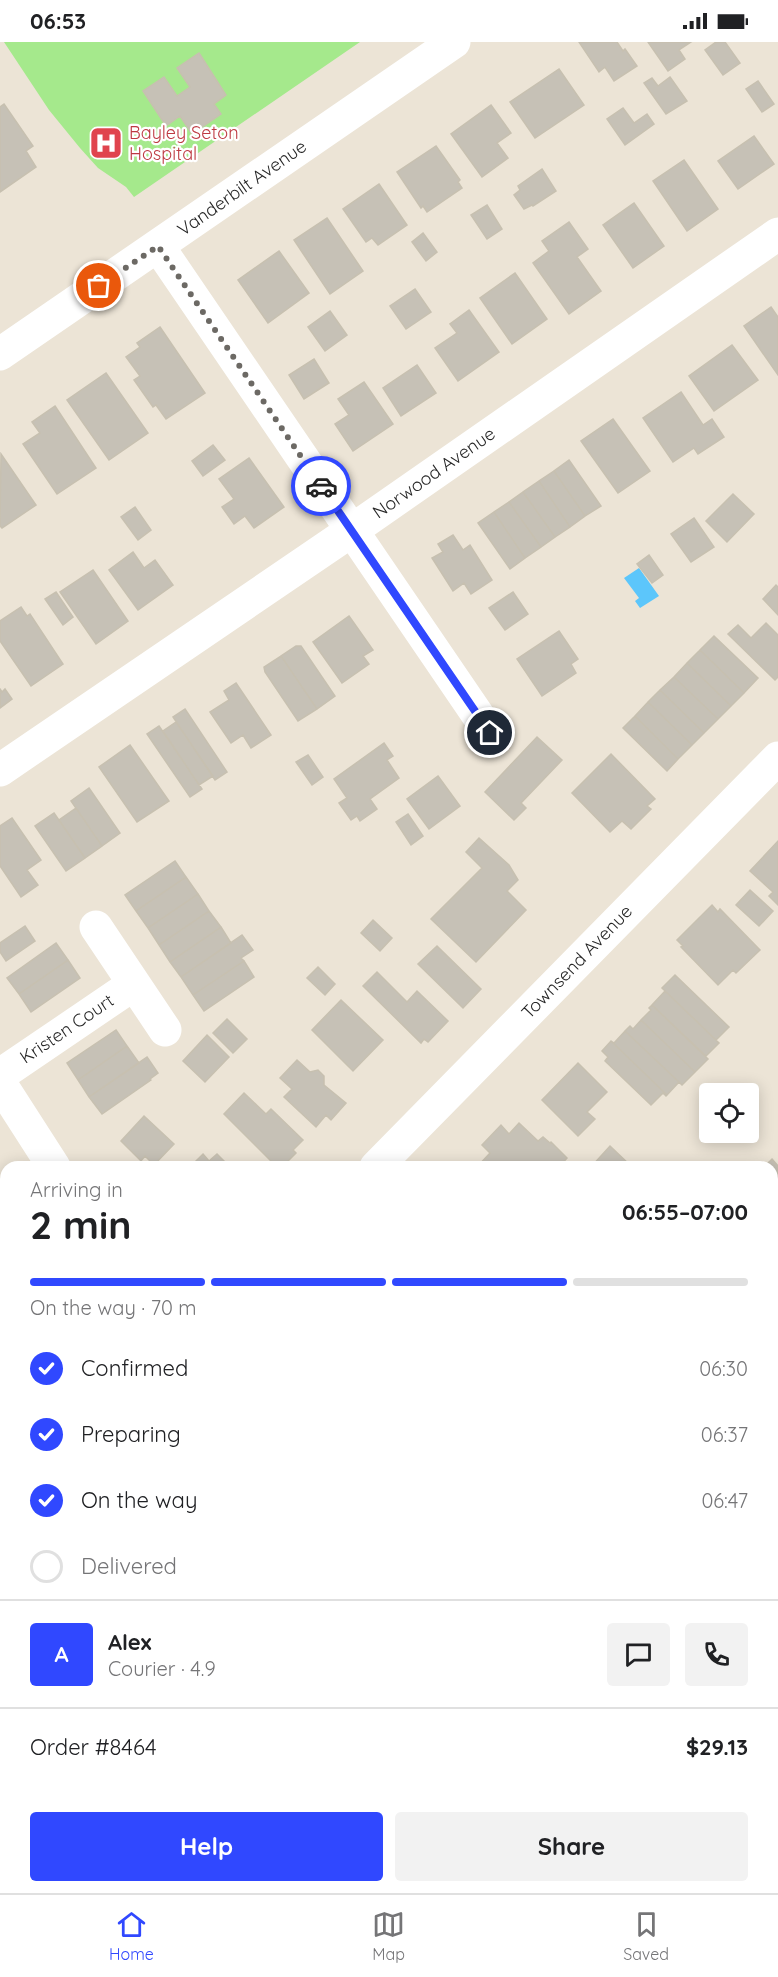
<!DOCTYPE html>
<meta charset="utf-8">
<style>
body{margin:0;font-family:Quicksand,sans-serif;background:#f2f2f2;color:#202124;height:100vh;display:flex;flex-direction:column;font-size:22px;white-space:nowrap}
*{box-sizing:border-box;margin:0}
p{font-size:20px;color:#757577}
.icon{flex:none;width:33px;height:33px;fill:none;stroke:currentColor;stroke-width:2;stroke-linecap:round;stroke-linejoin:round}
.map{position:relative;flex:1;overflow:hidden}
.side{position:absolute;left:0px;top:1119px;width:778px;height:732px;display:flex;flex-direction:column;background:#fff;border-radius:18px 18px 0 0;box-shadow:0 3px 15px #0003}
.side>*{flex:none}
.controls{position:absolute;left:699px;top:1041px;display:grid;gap:12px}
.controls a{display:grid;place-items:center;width:60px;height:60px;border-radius:6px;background:#fff;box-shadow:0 3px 15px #0003;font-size:30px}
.pin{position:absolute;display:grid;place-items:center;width:51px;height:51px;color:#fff;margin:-26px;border:3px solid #fff;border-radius:50%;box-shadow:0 2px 6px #0007}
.courier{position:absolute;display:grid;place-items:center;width:60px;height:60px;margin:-30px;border:4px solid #3048ff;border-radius:50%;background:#fff;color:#222;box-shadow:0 2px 8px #0007}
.head em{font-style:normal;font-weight:700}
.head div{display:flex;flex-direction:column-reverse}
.head{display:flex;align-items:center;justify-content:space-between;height:102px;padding:0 30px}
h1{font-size:39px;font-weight:700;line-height:45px}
.bar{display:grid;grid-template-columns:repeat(4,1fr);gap:9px 6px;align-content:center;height:72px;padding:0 30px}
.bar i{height:8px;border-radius:4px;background:#e0e0e0}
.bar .selected{background:#3048ff}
.bar p{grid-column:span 4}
.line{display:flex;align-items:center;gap:15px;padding:0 30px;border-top:2px solid #e0e0e0}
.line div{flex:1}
.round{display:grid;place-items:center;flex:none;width:63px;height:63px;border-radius:6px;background:#f2f2f2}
ol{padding:0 30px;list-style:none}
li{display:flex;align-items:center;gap:18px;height:66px}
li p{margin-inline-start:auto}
li .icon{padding:6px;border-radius:50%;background:#3048ff;color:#fff;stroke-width:4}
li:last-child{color:#757577}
li i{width:33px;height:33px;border:3px solid #e0e0e0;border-radius:50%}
.cta{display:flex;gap:12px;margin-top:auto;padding:12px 30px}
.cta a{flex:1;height:69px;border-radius:6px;background:#3048ff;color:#fff;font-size:24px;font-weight:700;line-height:69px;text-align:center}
.cta a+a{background:#f2f2f2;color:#202124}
.status{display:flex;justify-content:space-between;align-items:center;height:42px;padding:0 30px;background:#fff;direction:ltr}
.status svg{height:16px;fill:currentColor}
.menu{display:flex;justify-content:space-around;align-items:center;height:84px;border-top:2px solid #e0e0e0;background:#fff;font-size:16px;color:#757577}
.menu a{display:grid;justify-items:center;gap:3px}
.menu .selected{color:#3048ff}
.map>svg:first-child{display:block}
.green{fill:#a5e98c}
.water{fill:#5cc6fb}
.building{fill:#c6c1b6;stroke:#c7c0b0;stroke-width:1.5}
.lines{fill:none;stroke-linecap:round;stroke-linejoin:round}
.minor{stroke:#fff;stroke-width:33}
.rail-casing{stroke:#999bb4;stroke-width:7}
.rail{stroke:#fff;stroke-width:4.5;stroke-dasharray:14;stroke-linecap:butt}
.done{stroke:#6c6964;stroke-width:6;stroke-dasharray:0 10.8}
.route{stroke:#3048ff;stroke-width:8}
.labels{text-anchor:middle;stroke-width:4.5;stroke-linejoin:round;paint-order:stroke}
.health-label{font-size:18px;fill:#be3a42;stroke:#fff;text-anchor:start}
.street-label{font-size:18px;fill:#272727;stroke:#fff}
</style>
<div class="status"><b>06:53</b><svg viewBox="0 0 49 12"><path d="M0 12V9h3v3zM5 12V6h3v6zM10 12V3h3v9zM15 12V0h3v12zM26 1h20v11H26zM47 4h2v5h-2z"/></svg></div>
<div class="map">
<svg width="778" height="1851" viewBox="0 0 778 1851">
<rect width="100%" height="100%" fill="#ece4d6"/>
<path class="green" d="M 4,0 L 360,0 L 134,155 L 126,145 L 98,126 L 80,106 L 49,68 Z"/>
<path class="water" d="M 639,526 L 659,554 L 640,566 L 635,559 L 639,556 L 624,536 Z"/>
<path class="building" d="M 579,0 L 617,0 L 623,9 L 625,7 L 637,24 L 614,39 L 605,25 L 599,30 Z
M 648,0 L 691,0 L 679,8 L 685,17 L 668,29 Z
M 716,0 L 725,0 L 740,21 L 723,33 L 705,8 Z
M 199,11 L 226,53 L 214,62 L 221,72 L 192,92 L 180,74 L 166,84 L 143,49 L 164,35 L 177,54 L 190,45 L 177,26 Z
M 559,27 L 584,63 L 535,96 L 510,60 Z
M 670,35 L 687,59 L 666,72 L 644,41 L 652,36 L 658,44 Z
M 758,39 L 774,62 L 762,70 L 746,47 Z
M 4,62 L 33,104 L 26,109 L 36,125 L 0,150 L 0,65 Z
M 491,63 L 511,91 L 497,101 L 508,116 L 482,135 L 451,92 Z
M 623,66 L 634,81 L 647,72 L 654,82 L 625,103 L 607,77 Z
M 754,94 L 774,122 L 738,147 L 718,119 Z
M 436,104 L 460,138 L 458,140 L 462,146 L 427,170 L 423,164 L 421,166 L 397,130 Z
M 684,118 L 718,167 L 687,189 L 653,139 Z
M 542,127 L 556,149 L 533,164 L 532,163 L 524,167 L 514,153 L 520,148 L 518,144 Z
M 379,142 L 407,183 L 378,203 L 372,196 L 366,200 L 343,167 Z
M 634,161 L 664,204 L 633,226 L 603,183 Z
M 487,163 L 502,187 L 487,197 L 471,173 Z
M 327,176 L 363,229 L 330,252 L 294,198 Z
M 569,180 L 588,207 L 577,215 L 601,249 L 569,272 L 533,221 L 549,209 L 542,199 Z
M 423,191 L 437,210 L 426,219 L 412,200 Z
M 279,209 L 309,251 L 268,281 L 238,238 Z
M 515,231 L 547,277 L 512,302 L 480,256 Z
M 415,247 L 431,270 L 406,287 L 390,264 Z
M 771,265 L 778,275 L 778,333 L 744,284 Z
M 469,268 L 499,310 L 458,339 L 435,306 L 457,291 L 450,282 Z
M 330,269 L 347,293 L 325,309 L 308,285 Z
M 160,285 L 205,351 L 166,377 L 156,363 L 153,365 L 134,338 L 140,334 L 126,315 L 140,305 L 137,301 Z
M 732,303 L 758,338 L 714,369 L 689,334 Z
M 314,317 L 329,341 L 304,357 L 289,333 Z
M 417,323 L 436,351 L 401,374 L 383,346 Z
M 106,331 L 148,391 L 109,418 L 67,358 Z
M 364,340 L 393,382 L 353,409 L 335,382 L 349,373 L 338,357 Z
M 681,350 L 703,383 L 712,377 L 724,395 L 698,412 L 694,406 L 673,420 L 643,376 Z
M 55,364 L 96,426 L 57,452 L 23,402 L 40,391 L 32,380 Z
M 613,377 L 650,429 L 618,451 L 581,399 Z
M 213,403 L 225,418 L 203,434 L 192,419 Z
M 1,412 L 36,463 L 2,486 L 0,484 Z
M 249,416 L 284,465 L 254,486 L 245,474 L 234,482 L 222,465 L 234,457 L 219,437 Z
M 569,418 L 601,464 L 585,474 L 554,429 Z
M 554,429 L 585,474 L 570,485 L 539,439 Z
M 539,439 L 570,485 L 555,495 L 523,450 Z
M 523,450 L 555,495 L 541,505 L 509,460 Z
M 733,452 L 754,472 L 727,500 L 706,479 Z
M 509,460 L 541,505 L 525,516 L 494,470 Z
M 135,465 L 151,488 L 138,498 L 121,475 Z
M 494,470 L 525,516 L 510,527 L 478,481 Z
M 694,476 L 714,505 L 691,520 L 671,492 Z
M 453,493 L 463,508 L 470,503 L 492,538 L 471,552 L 464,541 L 453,549 L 432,516 L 443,510 L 438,502 Z
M 133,510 L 144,526 L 155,518 L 173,543 L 138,568 L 109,528 Z
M 649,513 L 663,533 L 652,541 L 637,522 Z
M 93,528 L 128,579 L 96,602 L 60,550 Z
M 776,543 L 778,545 L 778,573 L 763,557 Z
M 56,550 L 73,575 L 63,583 L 45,557 Z
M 513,550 L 528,572 L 505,588 L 489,566 Z
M 21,565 L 27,574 L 30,572 L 63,622 L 31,644 L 0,599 L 0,579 Z
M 349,574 L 373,608 L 363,614 L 369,622 L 342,641 L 313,600 Z
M 766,581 L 778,593 L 778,635 L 775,638 L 728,592 L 738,583 L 751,596 Z
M 559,589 L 578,617 L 571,622 L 576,631 L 542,654 L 517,617 Z
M 714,594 L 758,636 L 744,651 L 700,608 Z
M 296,604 L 301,604 L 335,654 L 317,667 L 281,614 Z
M 700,608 L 744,651 L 731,664 L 687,621 Z
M 281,614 L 317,667 L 298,679 L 265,630 L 264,625 Z
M 687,621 L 731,664 L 718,677 L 674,635 Z
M 674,635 L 718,677 L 704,691 L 660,648 Z
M 236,641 L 271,693 L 251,706 L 243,693 L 231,701 L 210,670 L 229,658 L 224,649 Z
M 0,647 L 2,650 L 5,647 L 12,657 L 0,666 Z
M 660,648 L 704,691 L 692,703 L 648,660 Z
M 648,660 L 692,703 L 678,717 L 635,674 Z
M 185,667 L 227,730 L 215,738 L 173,675 Z
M 635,674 L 678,717 L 667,729 L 623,686 Z
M 176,680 L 213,734 L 199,743 L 163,689 Z
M 159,684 L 202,747 L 190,755 L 147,692 Z
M 537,695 L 562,718 L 521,761 L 526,766 L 514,778 L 485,750 Z
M 384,701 L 393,714 L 387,718 L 399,736 L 370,757 L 377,767 L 360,779 L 357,774 L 351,778 L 339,761 L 347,756 L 334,737 Z
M 130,703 L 169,759 L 137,780 L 99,725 Z
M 611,712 L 655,757 L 647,764 L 651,767 L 631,787 L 622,779 L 610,790 L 572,751 Z
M 308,713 L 323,735 L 312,743 L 296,720 Z
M 438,734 L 460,764 L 429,787 L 407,757 Z
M 89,746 L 120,791 L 102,804 L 71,759 Z
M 76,766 L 102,804 L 85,816 L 59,778 Z
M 54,771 L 85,816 L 66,829 L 35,784 Z
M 408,772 L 423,794 L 411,803 L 396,780 Z
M 12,776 L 41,818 L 27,828 L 38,843 L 21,855 L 0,824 L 0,784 Z
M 479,796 L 509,823 L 518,838 L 507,849 L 526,868 L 476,920 L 431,877 L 482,826 L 466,810 Z
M 778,799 L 778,863 L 769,854 L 773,850 L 750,829 Z
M 175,819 L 186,835 L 136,869 L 125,853 Z
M 186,835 L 198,852 L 148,886 L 136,869 Z
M 750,848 L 773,869 L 759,884 L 736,863 Z
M 198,852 L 209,869 L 159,903 L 148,886 Z
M 712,863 L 718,870 L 720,867 L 760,908 L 736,931 L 733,928 L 718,943 L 681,905 L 683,904 L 677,898 Z
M 209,869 L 221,885 L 170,920 L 159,903 Z
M 373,878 L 392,896 L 380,909 L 361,891 Z
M 25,884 L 35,899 L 6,919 L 0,910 L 0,901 Z
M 221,885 L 231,901 L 181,935 L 170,920 Z
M 242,893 L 253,908 L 241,916 L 244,919 L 193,953 L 181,935 Z
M 56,901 L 68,918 L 19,952 L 7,936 Z
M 437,904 L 481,947 L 463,966 L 418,922 Z
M 68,918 L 80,936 L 31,970 L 19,952 Z
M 244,919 L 254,935 L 204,969 L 193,953 Z
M 318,925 L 335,942 L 325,953 L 307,936 Z
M 377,930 L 407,960 L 417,949 L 448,979 L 428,1000 L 424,997 L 421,1001 L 363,944 Z
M 675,933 L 729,985 L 716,998 L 662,946 Z
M 665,949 L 719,1001 L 706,1014 L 652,963 Z
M 341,958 L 383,998 L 353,1029 L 312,988 Z
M 652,963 L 708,1017 L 695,1030 L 641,978 L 651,968 L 649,966 Z
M 227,977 L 247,997 L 233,1011 L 213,991 Z
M 641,978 L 695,1030 L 682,1043 L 625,989 L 630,984 L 633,987 Z
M 116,988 L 127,1004 L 78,1038 L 67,1021 Z
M 625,989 L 679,1040 L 667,1053 L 611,999 L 614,1001 Z
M 207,993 L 229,1015 L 205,1040 L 183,1019 Z
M 611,999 L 667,1053 L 666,1054 L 663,1051 L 651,1063 L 605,1019 L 608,1015 L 602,1009 Z
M 127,1004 L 139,1021 L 89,1055 L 78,1038 Z
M 147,1015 L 158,1031 L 150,1037 L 151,1038 L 102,1072 L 89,1055 Z
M 297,1018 L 310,1030 L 318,1028 L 324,1034 L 324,1043 L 346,1061 L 331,1078 L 326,1073 L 316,1085 L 284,1055 L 292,1047 L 280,1036 Z
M 578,1021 L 607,1050 L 587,1070 L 595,1077 L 578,1094 L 542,1058 Z
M 244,1051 L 266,1072 L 271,1067 L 303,1098 L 293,1108 L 296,1111 L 282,1125 L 277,1125 L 224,1072 Z
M 144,1074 L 174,1102 L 154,1123 L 145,1114 L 141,1119 L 121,1099 Z
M 519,1081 L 538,1099 L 543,1095 L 550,1101 L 551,1100 L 567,1116 L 559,1125 L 480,1125 L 479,1123 L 490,1111 L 482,1103 L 501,1083 L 509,1092 Z
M 610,1104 L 632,1125 L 591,1125 Z
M 203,1112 L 209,1119 L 217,1112 L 228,1123 L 230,1120 L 236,1125 L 190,1125 Z
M 772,1117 L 778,1124 L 778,1157 L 772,1152 L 772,1125 L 764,1125 Z
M 772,1152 L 778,1157 L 778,1183 L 775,1186 L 772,1184 Z
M 3,1187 L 6,1192 L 6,1223 L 0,1227 L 0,1189 Z
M 772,1269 L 778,1274 L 778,1306 L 772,1312 Z
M 6,1286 L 6,1307 L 0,1297 L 0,1290 Z
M 778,1306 L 778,1329 L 772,1324 L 772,1312 Z
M 5,1422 L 6,1440 L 0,1442 L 0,1425 Z
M 0,1472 L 6,1484 L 6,1487 L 0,1490 Z
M 6,1511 L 6,1553 L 0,1556 L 0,1513 Z
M 772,1642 L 778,1647 L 778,1736 L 772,1730 Z
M 778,1836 L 778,1851 L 776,1851 L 772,1845 L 772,1841 Z
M 13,1845 L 32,1845 L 23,1851 L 17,1851 Z
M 181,1845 L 254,1845 L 260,1850 L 176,1851 Z
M 500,1845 L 545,1845 L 551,1851 L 506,1851 Z"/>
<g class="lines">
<path class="minor" d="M 158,204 L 490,691
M 0,312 L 454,0
M 0,728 L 351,489 L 778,192
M 96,885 L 165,988
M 0,1033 L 134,942
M 0,1041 L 54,1125
M 376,1125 L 778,716
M 772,1231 L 778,1236
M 772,1480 L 778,1475
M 360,1845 L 363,1851
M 134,1851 L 139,1845
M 403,1851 L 409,1845"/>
<g class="rail-casing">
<path id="rail" d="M 772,1782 L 778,1777
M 772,1807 L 778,1801
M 707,1851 L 712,1845
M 730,1851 L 736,1845"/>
</g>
<use href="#rail" class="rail"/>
</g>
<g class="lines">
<path class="done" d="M 99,244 L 158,204 L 321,444"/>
<path class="route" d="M 321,444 L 490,691"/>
</g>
<defs>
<g id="hospital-square" transform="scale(1.725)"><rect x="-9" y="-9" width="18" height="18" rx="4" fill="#e0444e" stroke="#fff"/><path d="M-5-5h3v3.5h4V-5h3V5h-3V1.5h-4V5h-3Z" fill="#fff"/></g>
</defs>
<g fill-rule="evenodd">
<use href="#hospital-square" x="106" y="101"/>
</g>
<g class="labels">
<g class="health-label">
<text x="129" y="97">Bayley Seton<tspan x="129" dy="21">Hospital</tspan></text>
</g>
<g class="street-label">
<text transform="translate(242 146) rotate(-35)" y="6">Vanderbilt Avenue</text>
<text transform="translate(434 431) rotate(-35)" y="6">Norwood Avenue</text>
<text transform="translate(577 920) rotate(-46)" y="6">Townsend Avenue</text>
<text transform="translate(67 987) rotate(-34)" y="6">Kristen Court</text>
</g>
</g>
</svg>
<div class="controls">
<a><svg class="icon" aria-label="locate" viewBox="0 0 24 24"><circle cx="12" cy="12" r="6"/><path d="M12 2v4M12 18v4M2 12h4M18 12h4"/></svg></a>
</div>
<div class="pin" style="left:99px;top:244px;background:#ea580c"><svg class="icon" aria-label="bag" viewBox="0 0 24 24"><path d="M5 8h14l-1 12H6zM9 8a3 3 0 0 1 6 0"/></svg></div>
<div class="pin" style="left:490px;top:691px;background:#1f2937"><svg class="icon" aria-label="home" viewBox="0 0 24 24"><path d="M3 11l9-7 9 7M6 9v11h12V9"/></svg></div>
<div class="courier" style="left:321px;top:444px"><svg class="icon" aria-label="car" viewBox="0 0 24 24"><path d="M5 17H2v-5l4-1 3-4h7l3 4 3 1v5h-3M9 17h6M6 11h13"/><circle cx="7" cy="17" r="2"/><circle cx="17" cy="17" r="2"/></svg></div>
<section class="side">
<div class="head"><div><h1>2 min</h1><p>Arriving in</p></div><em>06:55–07:00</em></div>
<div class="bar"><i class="selected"></i><i class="selected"></i><i class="selected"></i><i></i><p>On the way · 70 m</p></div>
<ol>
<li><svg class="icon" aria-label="check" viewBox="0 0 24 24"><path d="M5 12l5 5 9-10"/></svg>Confirmed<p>06:30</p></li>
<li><svg class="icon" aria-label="check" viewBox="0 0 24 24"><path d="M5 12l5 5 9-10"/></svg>Preparing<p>06:37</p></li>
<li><svg class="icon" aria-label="check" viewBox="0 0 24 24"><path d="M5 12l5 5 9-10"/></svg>On the way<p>06:47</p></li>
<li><i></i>Delivered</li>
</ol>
<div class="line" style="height:108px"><b class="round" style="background:#3048ff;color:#fff">A</b><div><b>Alex</b><p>Courier · 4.9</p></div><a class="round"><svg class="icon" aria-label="chat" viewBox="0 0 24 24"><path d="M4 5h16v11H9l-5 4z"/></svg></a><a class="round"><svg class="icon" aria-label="phone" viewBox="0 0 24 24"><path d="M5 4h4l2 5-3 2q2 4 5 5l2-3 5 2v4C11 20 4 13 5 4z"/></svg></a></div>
<div class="line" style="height:78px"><div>Order #8464</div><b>$29.13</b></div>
<div class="cta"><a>Help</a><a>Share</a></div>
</section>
</div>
<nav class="menu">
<a class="selected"><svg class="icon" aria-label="home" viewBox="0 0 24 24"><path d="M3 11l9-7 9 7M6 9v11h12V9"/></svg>Home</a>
<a><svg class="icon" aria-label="map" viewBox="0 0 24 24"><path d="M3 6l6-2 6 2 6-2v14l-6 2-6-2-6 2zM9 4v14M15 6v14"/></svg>Map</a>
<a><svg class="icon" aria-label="saved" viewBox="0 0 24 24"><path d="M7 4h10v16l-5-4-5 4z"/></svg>Saved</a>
</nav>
